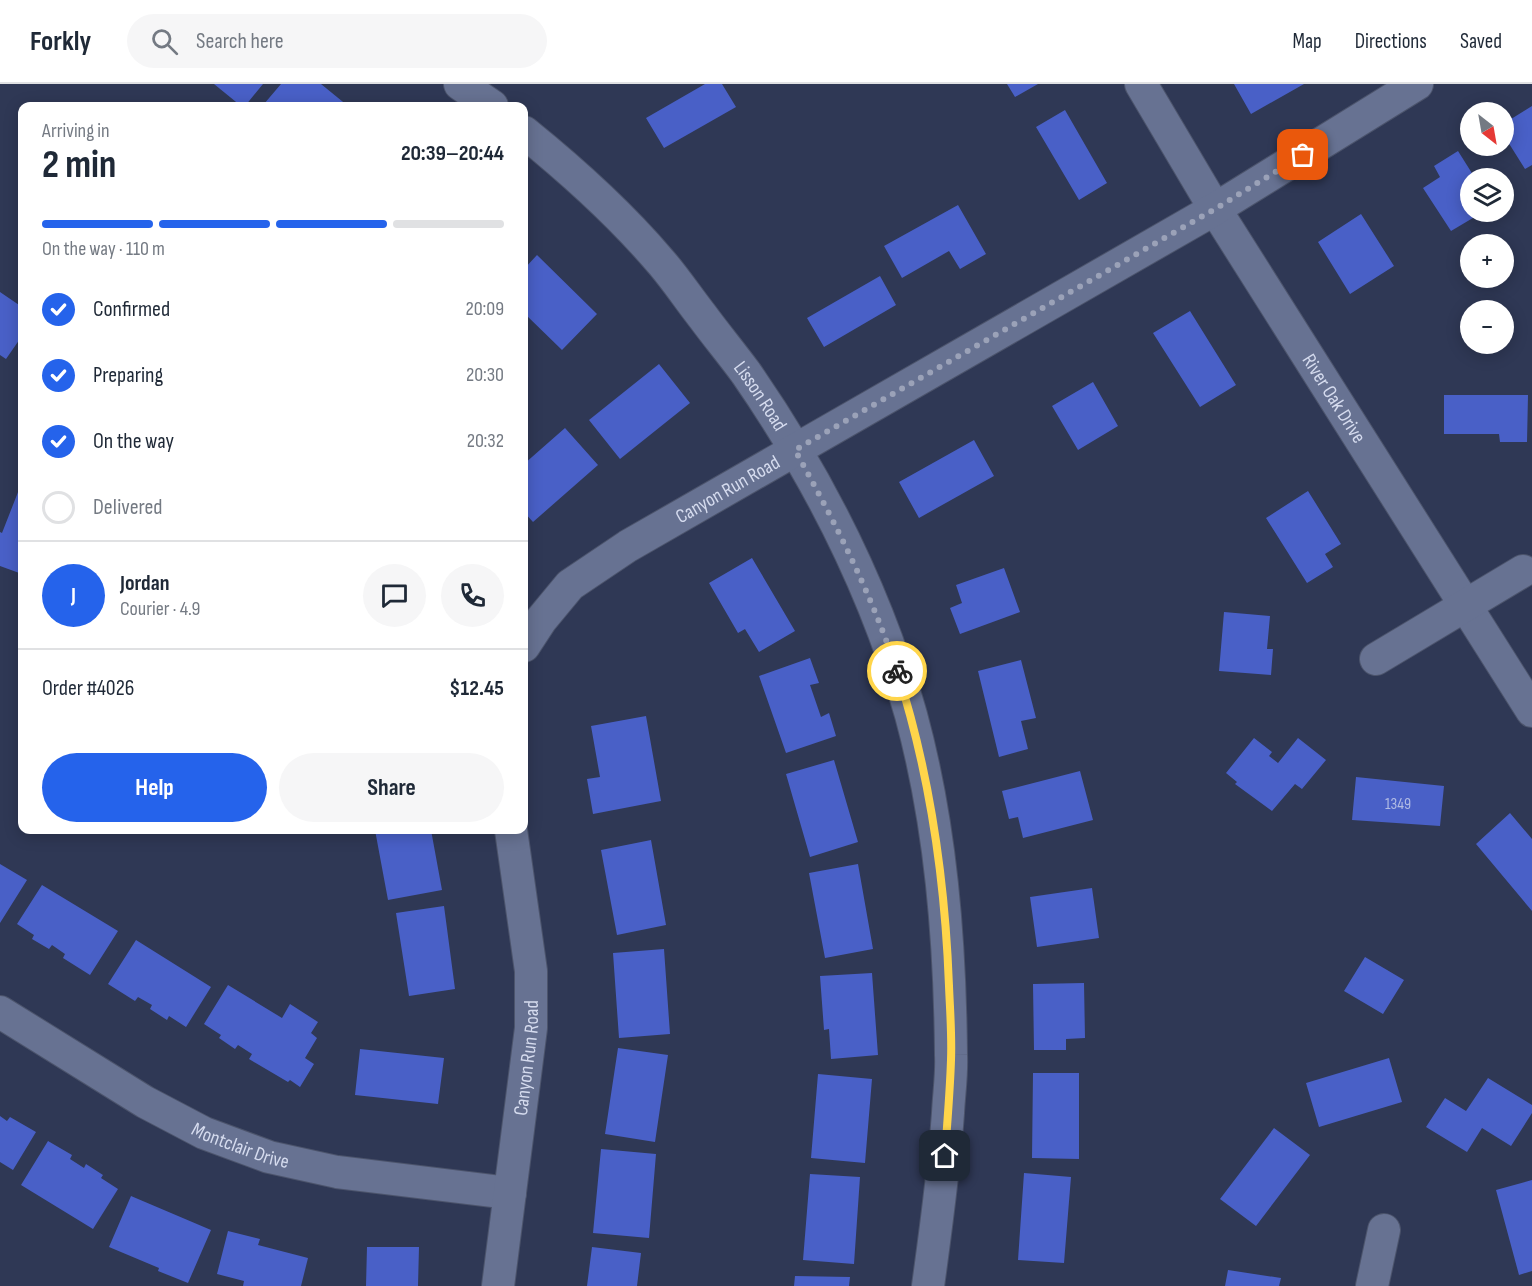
<!DOCTYPE html>
<meta charset="utf-8">
<style>
body{margin:0;font-family:"Sofia Sans Condensed",sans-serif;background:#f6f6f7;color:#1f2937;height:100vh;display:flex;flex-direction:column;font-size:22px;white-space:nowrap}
*{box-sizing:border-box;margin:0}
p{font-size:20px;color:#747a83}
.icon{flex:none;width:33px;height:33px;fill:none;stroke:currentColor;stroke-width:2;stroke-linecap:round;stroke-linejoin:round}
.map{position:relative;flex:1;overflow:hidden}
.details{position:absolute;left:18px;top:18px;width:510px;height:732px;display:flex;flex-direction:column;background:#fff;border-radius:12px;box-shadow:0 3px 15px #0003}
.details>*{flex:none}
.needle{width:39px;rotate:149deg}
.controls{position:absolute;left:1460px;top:18px;display:grid;gap:12px}
.controls a{display:grid;place-items:center;width:54px;height:54px;border-radius:50%;background:#fff;box-shadow:0 3px 15px #0003;font-size:30px}
.pin{position:absolute;display:grid;place-items:center;width:51px;height:51px;color:#fff;margin:-26px;border-radius:12px;box-shadow:0 3px 9px #0006}
.courier{position:absolute;display:grid;place-items:center;width:60px;height:60px;margin:-30px;border:4px solid #ffd54a;border-radius:50%;background:#fff;color:#222;box-shadow:0 2px 8px #0007}
.summary em{font-style:normal;font-weight:700}
.summary div{display:flex;flex-direction:column-reverse}
.summary{display:flex;align-items:center;justify-content:space-between;height:102px;padding:0 24px}
h1{font-size:39px;font-weight:700;line-height:45px}
.bar{display:grid;grid-template-columns:repeat(4,1fr);gap:9px 6px;align-content:center;height:72px;padding:0 24px}
.bar i{height:8px;border-radius:4px;background:#e0e1e3}
.bar .active{background:#2563eb}
.bar p{grid-column:span 4}
.line{display:flex;align-items:center;gap:15px;padding:0 24px;border-top:2px solid #e0e1e3}
.line div{flex:1}
.round{display:grid;place-items:center;flex:none;width:63px;height:63px;border-radius:32px;background:#f6f6f7}
ol{padding:0 24px;list-style:none}
li{display:flex;align-items:center;gap:18px;height:66px}
li p{margin-inline-start:auto}
li .icon{padding:6px;border-radius:50%;background:#2563eb;color:#fff;stroke-width:4}
li:last-child{color:#747a83}
li i{width:33px;height:33px;border:3px solid #e0e1e3;border-radius:50%}
.button{display:flex;gap:12px;margin-top:auto;padding:12px 24px}
.button a{flex:1;height:69px;border-radius:36px;background:#2563eb;color:#fff;font-size:24px;font-weight:700;line-height:69px;text-align:center}
.button a+a{background:#f6f6f7;color:#1f2937}
header{display:flex;align-items:center;gap:36px;box-sizing:border-box;height:84px;padding:0 30px;background:#fff;border-bottom:2px solid #e0e1e3}
header strong{font-size:28px}
nav{display:flex;gap:33px;margin-inline-start:auto;font-size:21px}
.search{width:420px;height:54px;background:#f6f6f7;display:flex;align-items:center;gap:15px;box-sizing:border-box;padding:0 21px;border-radius:33px;color:#747a83;font-size:22px}
.map>svg:first-child{display:block}
.building{fill:#4960c7}
.lines{fill:none;stroke-linecap:round;stroke-linejoin:round}
.minor-casing{stroke:#4c546c;stroke-width:34}
.minor{stroke:#677292;stroke-width:32}
.done{stroke:#9ba2b8;stroke-width:6;stroke-dasharray:0 10.8}
.route{stroke:#ffd54a;stroke-width:8}
.labels{text-anchor:middle;stroke-width:4.5;stroke-linejoin:round;paint-order:stroke}
.number-label{font-size:16px;fill:#b2bce4}
.street-label{font-size:20px;fill:#d5dbee;stroke:#1c202d}
</style>
<header>
<strong>Forkly</strong>
<div class="search"><svg class="icon" aria-label="search" viewBox="0 0 24 24"><circle cx="10" cy="10" r="6"/><path d="M15 15l6 6"/></svg>Search here</div>
<nav><a>Map</a><a>Directions</a><a>Saved</a></nav>
</header>
<div class="map">
<svg width="1532" height="1202" viewBox="0 0 1532 1202">
<rect width="100%" height="100%" fill="#2f3855"/>
<path class="building" d="M 214,0 L 263,0 L 245,22 L 241,22 Z
M 281,0 L 321,0 L 348,22 L 267,22 L 264,20 Z
M 705,0 L 722,0 L 736,23 L 664,64 L 646,34 Z
M 1007,0 L 1038,0 L 1015,13 Z
M 1234,0 L 1304,0 L 1251,30 Z
M 1532,22 L 1532,81 L 1525,85 L 1503,50 L 1503,40 Z
M 1065,26 L 1107,99 L 1079,116 L 1036,43 Z
M 1458,67 L 1475,94 L 1470,94 L 1470,128 L 1483,128 L 1451,147 L 1423,104 L 1440,93 L 1434,82 Z
M 958,121 L 986,170 L 960,185 L 949,167 L 902,194 L 884,162 Z
M 1361,130 L 1394,182 L 1350,210 L 1318,158 Z
M 537,171 L 597,230 L 562,266 L 524,229 L 528,223 L 524,218 L 524,185 Z
M 880,192 L 896,221 L 824,263 L 807,234 Z
M 0,208 L 22,223 L 22,252 L 6,275 L 0,271 Z
M 1190,227 L 1236,301 L 1200,323 L 1153,249 Z
M 659,280 L 690,319 L 620,375 L 589,336 Z
M 1093,298 L 1118,342 L 1078,366 L 1052,322 Z
M 1444,311 L 1528,311 L 1527,358 L 1500,358 L 1499,350 L 1444,350 Z
M 565,344 L 598,381 L 533,438 L 524,428 L 524,380 Z
M 974,356 L 994,392 L 919,434 L 899,398 Z
M 20,403 L 22,404 L 22,490 L 0,482 L 0,448 L 2,449 Z
M 1308,407 L 1341,460 L 1325,470 L 1333,483 L 1307,499 L 1266,434 Z
M 752,474 L 795,547 L 759,568 L 745,545 L 738,549 L 709,499 Z
M 1004,484 L 1020,528 L 960,550 L 950,524 L 962,519 L 956,501 Z
M 1224,528 L 1270,532 L 1267,565 L 1273,565 L 1271,591 L 1219,587 Z
M 810,574 L 819,599 L 810,601 L 821,633 L 829,629 L 836,652 L 786,669 L 759,592 Z
M 1021,576 L 1036,634 L 1021,637 L 1028,665 L 999,673 L 978,587 Z
M 646,632 L 661,717 L 593,730 L 587,695 L 600,693 L 591,642 Z
M 1254,654 L 1272,668 L 1269,672 L 1278,679 L 1298,654 L 1326,676 L 1302,705 L 1295,700 L 1272,727 L 1235,700 L 1237,698 L 1226,689 Z
M 834,676 L 858,758 L 810,773 L 786,690 Z
M 1080,687 L 1093,736 L 1023,754 L 1018,733 L 1009,735 L 1002,707 Z
M 1356,693 L 1444,702 L 1440,742 L 1352,736 Z
M 1510,729 L 1532,755 L 1532,827 L 1476,760 Z
M 375,746 L 431,746 L 442,806 L 388,816 Z
M 651,756 L 666,841 L 617,851 L 601,766 Z
M 0,780 L 27,796 L 0,839 Z
M 858,780 L 873,865 L 825,874 L 809,789 Z
M 42,801 L 118,847 L 90,891 L 63,874 L 65,870 L 52,861 L 49,865 L 32,855 L 34,851 L 17,840 Z
M 1092,804 L 1099,854 L 1037,863 L 1030,813 Z
M 444,822 L 455,905 L 409,912 L 396,829 Z
M 136,856 L 211,903 L 186,943 L 169,932 L 167,936 L 150,925 L 152,921 L 138,913 L 135,917 L 108,900 Z
M 664,865 L 670,950 L 619,954 L 613,869 Z
M 1365,873 L 1404,896 L 1383,930 L 1344,907 Z
M 872,889 L 878,971 L 831,975 L 829,945 L 824,946 L 820,892 Z
M 1084,899 L 1085,954 L 1066,955 L 1066,966 L 1034,966 L 1033,900 Z
M 228,901 L 282,934 L 290,920 L 318,938 L 311,949 L 317,954 L 305,974 L 314,980 L 300,1003 L 290,996 L 288,998 L 249,975 L 252,970 L 238,961 L 235,965 L 219,954 L 221,951 L 204,940 Z
M 618,964 L 668,971 L 655,1058 L 605,1050 Z
M 360,965 L 444,974 L 438,1020 L 355,1011 Z
M 1389,974 L 1402,1018 L 1319,1043 L 1306,999 Z
M 1033,989 L 1079,989 L 1079,1075 L 1032,1074 Z
M 818,990 L 872,995 L 865,1079 L 811,1074 Z
M 1488,994 L 1532,1021 L 1532,1029 L 1511,1062 L 1482,1044 L 1467,1068 L 1426,1043 L 1445,1014 L 1466,1027 Z
M 0,1032 L 7,1037 L 10,1033 L 36,1048 L 13,1086 L 0,1078 Z
M 1274,1044 L 1310,1071 L 1256,1142 L 1220,1115 Z
M 48,1057 L 72,1071 L 70,1075 L 84,1084 L 86,1080 L 103,1091 L 101,1094 L 118,1105 L 93,1145 L 21,1101 Z
M 601,1065 L 656,1070 L 649,1154 L 593,1149 Z
M 1024,1089 L 1071,1093 L 1064,1179 L 1018,1176 Z
M 810,1090 L 860,1093 L 854,1180 L 803,1176 Z
M 1532,1096 L 1532,1187 L 1519,1191 L 1496,1106 Z
M 131,1112 L 211,1146 L 188,1199 L 158,1187 L 159,1184 L 109,1163 Z
M 228,1147 L 260,1155 L 258,1161 L 308,1174 L 301,1202 L 243,1202 L 244,1197 L 217,1190 Z
M 367,1163 L 419,1163 L 418,1202 L 366,1202 Z
M 592,1163 L 641,1169 L 637,1202 L 587,1202 Z
M 1228,1186 L 1281,1194 L 1279,1202 L 1225,1202 Z
M 795,1192 L 850,1193 L 849,1202 L 794,1202 Z"/>
<g class="lines">
<g class="minor-casing">
<g id="minor">
<path d="M 460,0 L 492,22"/>
<path id="s1" d="M 1141,0 L 1215,125 L 1532,627"/>
<path id="s2" d="M 524,48 C 571,86 620,130 660,177 C 675,194 688,214 703,233 C 717,252 732,270 746,289 C 818,393 877,510 911,631 C 941,741 950,857 951,971 C 952,990 949,1009 948,1029 C 944,1087 936,1144 928,1202"/>
<path id="s3" d="M 524,562 L 541,536 L 570,501 L 628,462 L 1215,125 L 1417,0"/>
<path d="M 1376,575 L 1523,487"/>
<path id="s4" d="M 0,928 L 145,1018 L 204,1049 L 269,1073 L 337,1088 L 510,1109"/>
<path id="s5" d="M 498,1202 L 531,944 L 531,887 L 511,746"/>
<path d="M 1372,1202 L 1384,1146"/>
</g>
</g>
<use href="#minor" class="minor"/>
</g>
<g class="lines">
<path class="done" d="M 897,587 C 871,509 835,438 795,366 L 1215,125 L 1303,71"/>
<path class="route" d="M 897,587 C 930,689 945,795 949,902 C 950,927 952,951 951,976 C 950,1008 947,1040 945,1072"/>
</g>
<g class="labels">
<g class="number-label">
<text x="1398" y="725">1349</text>
</g>
<g class="street-label">
<text dy="7" stroke="none"><textPath href="#s2" startOffset="356">Lisson Road</textPath></text>
<text dy="7" stroke="none"><textPath href="#s1" startOffset="369">River Oak Drive</textPath></text>
<text dy="7" stroke="none"><textPath href="#s3" startOffset="261">Canyon Run Road</textPath></text>
<text dy="7" stroke="none"><textPath href="#s5" startOffset="230">Canyon Run Road</textPath></text>
<text dy="7" stroke="none"><textPath href="#s4" startOffset="276">Montclair Drive</textPath></text>
</g>
</g>
</svg>
<div class="controls">
<a><svg class="needle" viewBox="-14 -14 28 28"><path d="M0-13l5 13h-10z" fill="#e53935"/><path d="M0 13l5-13h-10z" fill="#747a83"/></svg></a>
<a><svg class="icon" aria-label="layers" viewBox="0 0 24 24"><path d="M12 4l9 5-9 5-9-5zM3 14l9 5 9-5"/></svg></a>
<a>+</a>
<a>−</a>
</div>
<div class="pin" style="left:1303px;top:71px;background:#ea580c"><svg class="icon" aria-label="bag" viewBox="0 0 24 24"><path d="M5 8h14l-1 12H6zM9 8a3 3 0 0 1 6 0"/></svg></div>
<div class="pin" style="left:945px;top:1072px;background:#1f2937"><svg class="icon" aria-label="home" viewBox="0 0 24 24"><path d="M3 11l9-7 9 7M6 9v11h12V9"/></svg></div>
<div class="courier" style="left:897px;top:587px"><svg class="icon" aria-label="bike" viewBox="0 0 24 24"><circle cx="6" cy="16" r="4"/><circle cx="18" cy="16" r="4"/><path d="M6 16l4-8h5l3 8M10 8l3 8H6M13 5h3"/></svg></div>
<section class="details">
<div class="summary"><div><h1>2 min</h1><p>Arriving in</p></div><em>20:39–20:44</em></div>
<div class="bar"><i class="active"></i><i class="active"></i><i class="active"></i><i></i><p>On the way · 110 m</p></div>
<ol>
<li><svg class="icon" aria-label="check" viewBox="0 0 24 24"><path d="M5 12l5 5 9-10"/></svg>Confirmed<p>20:09</p></li>
<li><svg class="icon" aria-label="check" viewBox="0 0 24 24"><path d="M5 12l5 5 9-10"/></svg>Preparing<p>20:30</p></li>
<li><svg class="icon" aria-label="check" viewBox="0 0 24 24"><path d="M5 12l5 5 9-10"/></svg>On the way<p>20:32</p></li>
<li><i></i>Delivered</li>
</ol>
<div class="line" style="height:108px"><b class="round" style="background:#2563eb;color:#fff">J</b><div><b>Jordan</b><p>Courier · 4.9</p></div><a class="round"><svg class="icon" aria-label="chat" viewBox="0 0 24 24"><path d="M4 5h16v11H9l-5 4z"/></svg></a><a class="round"><svg class="icon" aria-label="phone" viewBox="0 0 24 24"><path d="M5 4h4l2 5-3 2q2 4 5 5l2-3 5 2v4C11 20 4 13 5 4z"/></svg></a></div>
<div class="line" style="height:78px"><div>Order #4026</div><b>$12.45</b></div>
<div class="button"><a>Help</a><a>Share</a></div>
</section>
</div>
